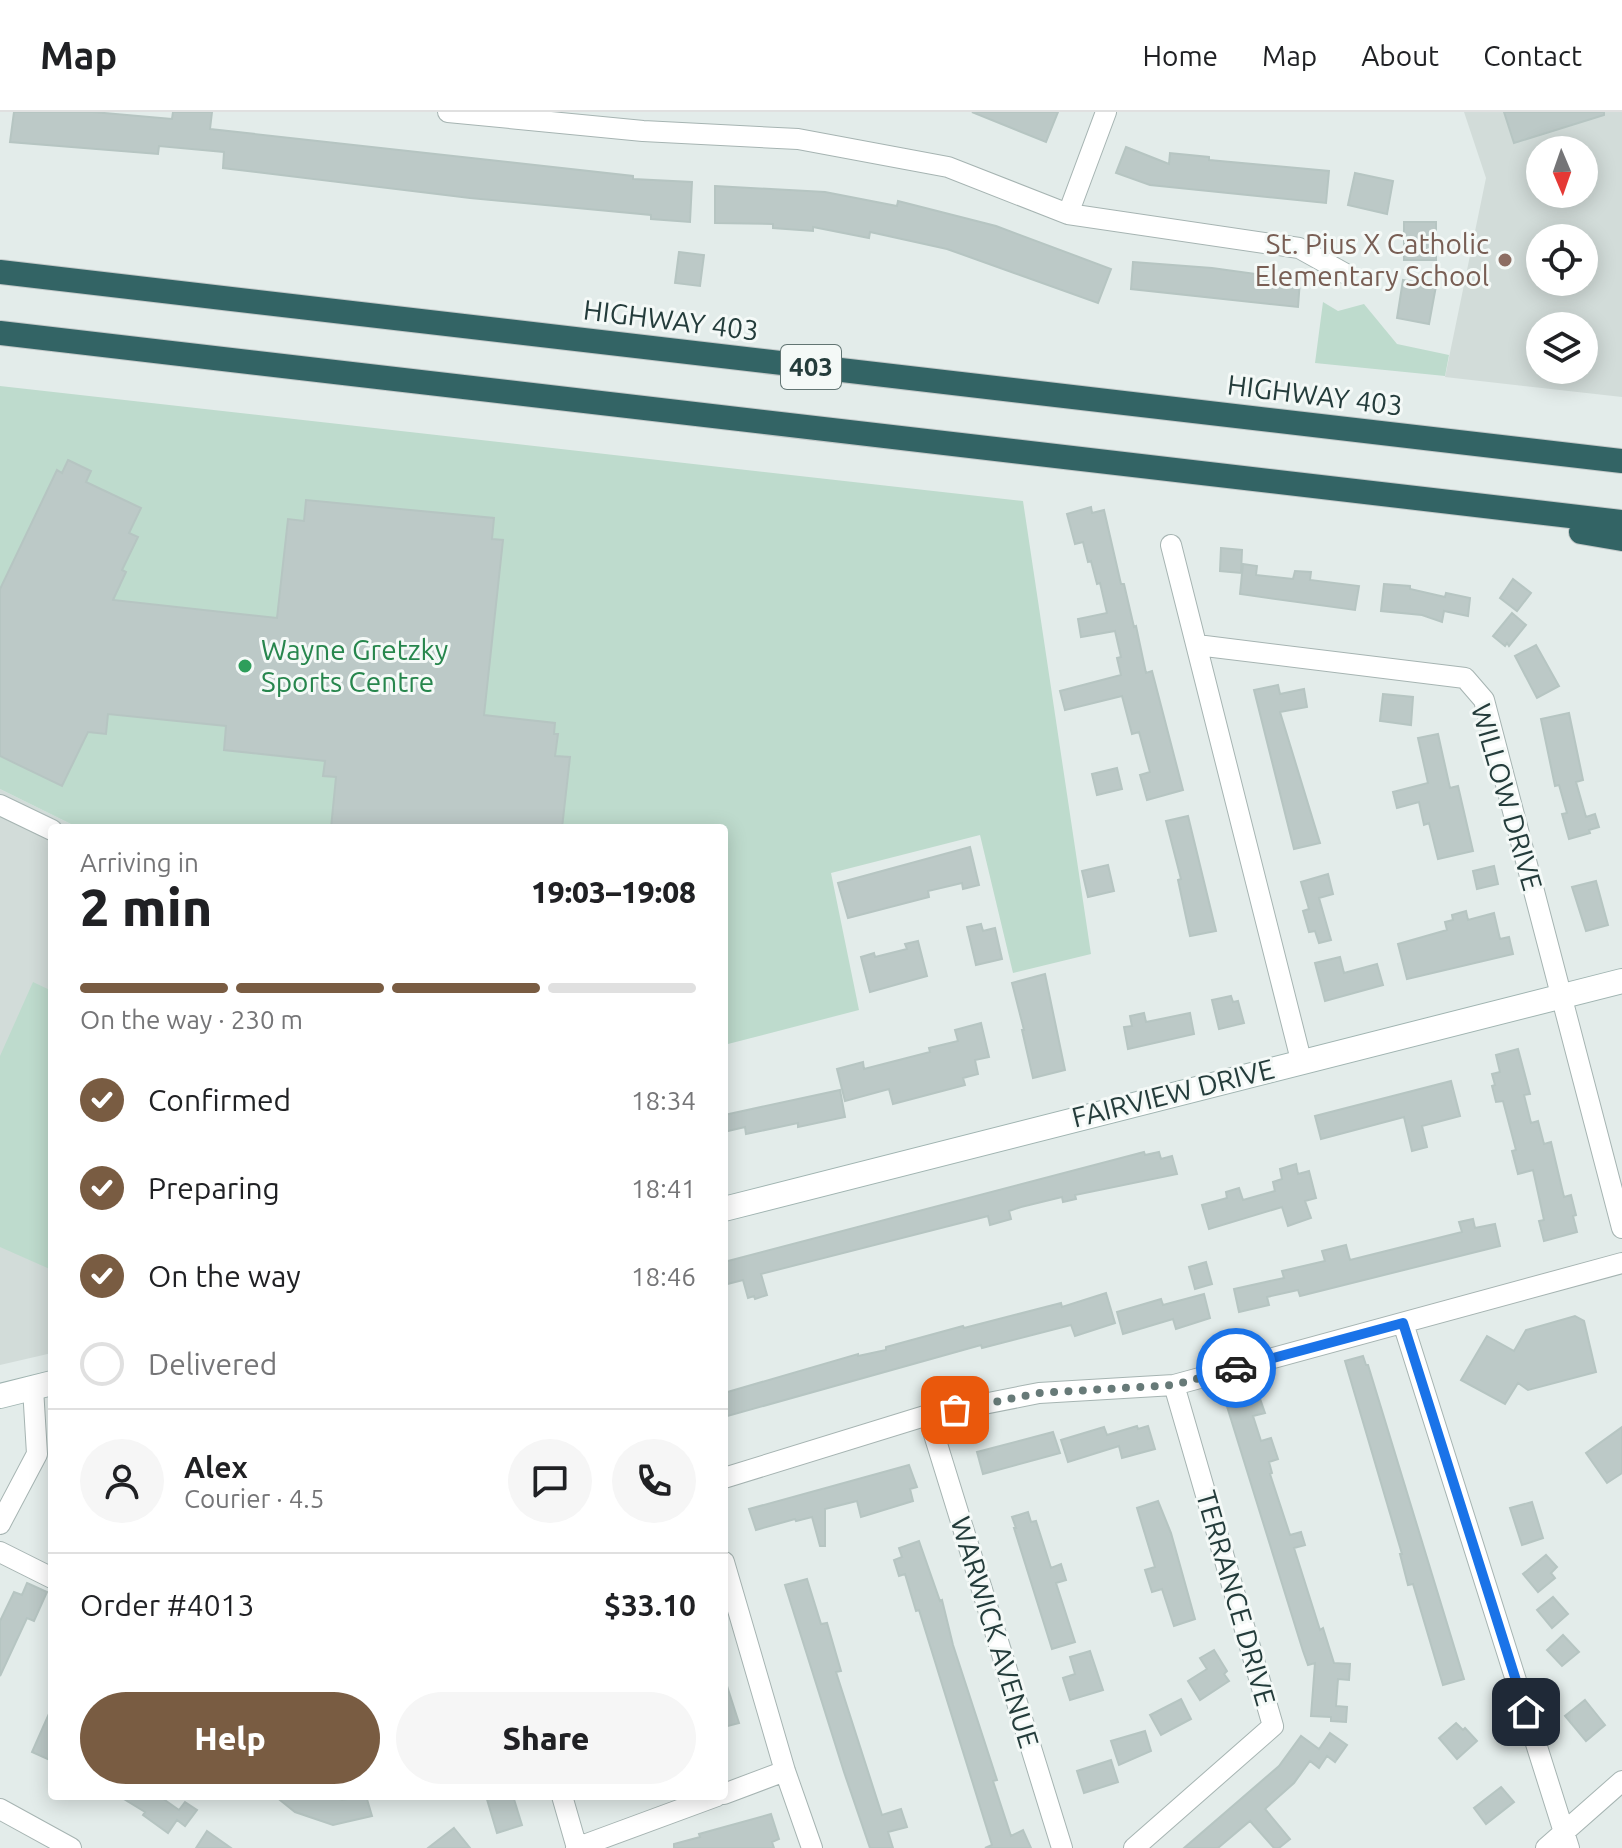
<!DOCTYPE html>
<meta charset="utf-8">
<style>
body{margin:0;font-family:Ubuntu,sans-serif;background:#f6f6f6;color:#202124;height:100vh;display:flex;flex-direction:column;font-size:30px;white-space:nowrap}
*{box-sizing:border-box;margin:0}
p{font-size:26px;color:#757577}
.icon{flex:none;width:44px;height:44px;fill:none;stroke:currentColor;stroke-width:2;stroke-linecap:round;stroke-linejoin:round}
.map{position:relative;flex:1;overflow:hidden}
.sheet{position:absolute;left:48px;top:712px;width:680px;height:976px;display:flex;flex-direction:column;background:#fff;border-radius:8px;box-shadow:0 4px 20px #0003}
.sheet>*{flex:none}
.needle{width:52px;rotate:178deg}
.tools{position:absolute;left:1526px;top:24px;display:grid;gap:16px}
.tools a{display:grid;place-items:center;width:72px;height:72px;border-radius:50%;background:#fff;box-shadow:0 4px 20px #0003;font-size:40px}
.pin{position:absolute;display:grid;place-items:center;width:68px;height:68px;color:#fff;margin:-34px;border-radius:16px;box-shadow:0 4px 12px #0006}
.courier{position:absolute;display:grid;place-items:center;width:80px;height:80px;margin:-40px;border:6px solid #1a73e8;border-radius:50%;background:#fff;color:#222;box-shadow:0 2px 10px #0007}
.head em{font-style:normal;font-weight:800}
.head div{display:flex;flex-direction:column-reverse}
.head{display:flex;align-items:center;justify-content:space-between;height:136px;padding:0 32px}
h1{font-size:52px;font-weight:800;line-height:60px}
.bar{display:grid;grid-template-columns:repeat(4,1fr);gap:12px 8px;align-content:center;height:96px;padding:0 32px}
.bar i{height:10px;border-radius:6px;background:#e0e0e0}
.bar .active{background:#795c42}
.bar p{grid-column:span 4}
.line{display:flex;align-items:center;gap:20px;padding:0 32px;border-top:2px solid #e0e0e0}
.line div{flex:1}
.round{display:grid;place-items:center;flex:none;width:84px;height:84px;border-radius:42px;background:#f6f6f6}
ol{padding:0 32px;list-style:none}
li{display:flex;align-items:center;gap:24px;height:88px}
li p{margin-inline-start:auto}
li .icon{padding:8px;border-radius:50%;background:#795c42;color:#fff;stroke-width:4}
li:last-child{color:#757577}
li i{width:44px;height:44px;border:4px solid #e0e0e0;border-radius:50%}
.action{display:flex;gap:16px;margin-top:auto;padding:16px 32px}
.action a{flex:1;height:92px;border-radius:48px;background:#795c42;color:#fff;font-size:32px;font-weight:800;line-height:92px;text-align:center}
.action a+a{background:#f6f6f6;color:#202124}
header{display:flex;align-items:center;gap:48px;box-sizing:border-box;height:112px;padding:0 40px;background:#fff;border-bottom:2px solid #e0e0e0}
header strong{font-size:38px}
nav{display:flex;gap:44px;margin-inline-start:auto;font-size:28px}
.map>svg:first-child{display:block}
.built{fill:#d2dcd9;fill-rule:evenodd}
.green{fill:#bedbcd}
.building{fill:#bcc9c7;stroke:#b6c5c2;stroke-width:2}
.lines{fill:none;stroke-linecap:round;stroke-linejoin:round}
.minor-casing{stroke:#a6b4b2;stroke-width:22}
.secondary-casing{stroke:#a0b4b1;stroke-width:26}
.motorway-casing{stroke:#c2c8c8;stroke-width:26}
.minor{stroke:#fff;stroke-width:20}
.secondary{stroke:#fff;stroke-width:24}
.motorway{stroke:#336465;stroke-width:24}
.done{stroke:#677a78;stroke-width:8;stroke-dasharray:0 14.4}
.route{stroke:#1a73e8;stroke-width:10}
.education-dot{fill:#8d6e63;stroke:#f4f9f7;stroke-width:3}
.leisure-dot{fill:#2e9e5b;stroke:#f4f9f7;stroke-width:3}
.labels{text-anchor:middle;stroke-width:6;stroke-linejoin:round;paint-order:stroke}
.shield{fill:#f4f9f7;stroke:#627573;stroke-width:2}
.shield-label{font-size:26px;font-weight:bold;fill:#243c3b}
.education-label{font-size:28px;fill:#785e54;stroke:#f4f9f7;text-anchor:end}
.street-label{font-size:28px;fill:#243c3b;stroke:#f4f9f7}
.leisure-label{font-size:28px;fill:#27864d;stroke:#f4f9f7;text-anchor:start}
</style>
<header>
<strong>Map</strong>
<nav><a>Home</a><a>Map</a><a>About</a><a>Contact</a></nav>
</header>
<div class="map">
<svg width="1622" height="1736" viewBox="0 0 1622 1736">
<rect width="100%" height="100%" fill="#e3ecea"/>
<path class="built" d="M 1464,0 L 1622,0 L 1622,285 L 1445,265 L 1486,66 ZM 1540,38 L 1584,38 L 1584,82 L 1540,82 ZM 1540,126 L 1584,126 L 1584,170 L 1540,170 ZM 1540,214 L 1584,214 L 1584,258 L 1540,258 Z
M 0,677 L 79,716 L 52,716 L 52,1241 L 0,1253 Z"/>
<path class="green" d="M 1323,190 L 1338,199 L 1364,192 L 1397,232 L 1449,243 L 1445,264 L 1315,251 Z
M 0,274 L 1023,389 L 1091,842 L 1013,861 L 980,723 L 831,761 L 859,898 L 724,933 L 724,716 L 79,716 L 0,677 Z
M 33,870 L 52,879 L 52,1158 L 0,1135 L 0,944 Z"/>
<path class="building" d="M 14,0 L 93,0 L 172,7 L 173,0 L 212,0 L 210,17 L 633,64 L 633,67 L 692,70 L 690,110 L 651,107 L 651,103 L 470,86 L 223,56 L 224,40 L 159,34 L 158,42 L 10,30 Z
M 972,0 L 1058,0 L 1046,30 Z
M 1504,0 L 1604,0 L 1604,3 L 1514,31 Z
M 1126,35 L 1169,52 L 1170,41 L 1209,45 L 1209,48 L 1329,59 L 1326,91 L 1150,73 L 1116,61 Z
M 1355,61 L 1393,69 L 1387,102 L 1348,93 Z
M 715,74 L 825,80 L 897,94 L 898,89 L 996,114 L 1111,157 L 1098,191 L 947,137 L 870,120 L 869,126 L 813,115 L 813,119 L 773,116 L 773,112 L 715,111 Z
M 1404,110 L 1436,110 L 1436,148 L 1404,148 Z
M 679,140 L 704,143 L 700,174 L 675,171 Z
M 1133,150 L 1212,156 L 1300,168 L 1298,195 L 1131,177 Z
M 1403,168 L 1436,174 L 1429,212 L 1397,206 Z
M 68,348 L 91,359 L 86,370 L 141,396 L 129,421 L 138,425 L 122,458 L 126,460 L 113,488 L 277,506 L 288,407 L 304,409 L 306,388 L 494,406 L 492,427 L 503,428 L 484,603 L 555,611 L 554,622 L 558,622 L 555,644 L 570,645 L 562,716 L 331,716 L 336,665 L 323,664 L 325,649 L 224,638 L 226,614 L 108,602 L 106,622 L 88,620 L 62,674 L 0,644 L 0,477 L 57,358 L 62,361 Z
M 1091,395 L 1092,401 L 1104,398 L 1121,472 L 1124,472 L 1134,515 L 1136,514 L 1146,561 L 1152,559 L 1183,678 L 1147,688 L 1140,663 L 1150,660 L 1139,620 L 1132,622 L 1122,584 L 1065,598 L 1060,579 L 1121,563 L 1117,546 L 1121,545 L 1115,519 L 1081,525 L 1078,507 L 1107,501 L 1100,471 L 1097,472 L 1091,449 L 1088,450 L 1083,430 L 1075,432 L 1067,402 Z
M 1221,436 L 1242,438 L 1241,461 L 1220,459 Z
M 1243,452 L 1257,454 L 1256,463 L 1293,467 L 1295,459 L 1311,460 L 1310,468 L 1359,474 L 1355,498 L 1240,482 Z
M 1513,467 L 1531,481 L 1517,499 L 1500,486 Z
M 1384,472 L 1410,474 L 1410,477 L 1445,485 L 1446,481 L 1470,486 L 1468,504 L 1444,499 L 1442,510 L 1422,503 L 1381,499 Z
M 1512,501 L 1526,513 L 1509,534 L 1507,531 L 1505,534 L 1493,524 Z
M 1536,533 L 1559,574 L 1537,586 L 1515,544 Z
M 1278,573 L 1280,582 L 1304,577 L 1307,595 L 1280,600 L 1320,731 L 1294,737 L 1254,578 Z
M 1383,582 L 1413,585 L 1411,613 L 1380,609 Z
M 1569,601 L 1583,668 L 1576,670 L 1586,705 L 1595,702 L 1599,715 L 1589,718 L 1590,721 L 1569,727 L 1562,702 L 1567,701 L 1559,673 L 1555,674 L 1541,607 Z
M 1438,622 L 1450,676 L 1458,674 L 1473,739 L 1438,747 L 1429,711 L 1424,713 L 1419,690 L 1397,696 L 1393,680 L 1428,671 L 1418,626 Z
M 1117,656 L 1122,677 L 1097,683 L 1092,662 Z
M 1188,704 L 1216,819 L 1190,824 L 1178,768 L 1181,767 L 1166,709 Z
M 970,735 L 979,773 L 963,777 L 962,771 L 928,779 L 929,785 L 848,806 L 838,771 Z
M 1108,753 L 1114,779 L 1088,785 L 1082,759 Z
M 1494,754 L 1498,772 L 1477,777 L 1473,759 Z
M 1328,762 L 1333,782 L 1319,786 L 1331,828 L 1319,831 L 1315,819 L 1309,820 L 1303,799 L 1309,797 L 1301,770 Z
M 1596,769 L 1608,813 L 1586,819 L 1572,775 Z
M 1466,799 L 1468,808 L 1494,801 L 1500,827 L 1509,825 L 1513,842 L 1407,867 L 1398,832 L 1447,818 L 1445,810 L 1453,808 L 1452,803 Z
M 981,812 L 983,819 L 995,816 L 1002,847 L 976,853 L 967,815 Z
M 918,829 L 927,864 L 870,880 L 861,845 L 874,841 L 875,845 L 907,837 L 905,832 Z
M 1340,845 L 1344,861 L 1377,852 L 1383,873 L 1325,889 L 1315,851 Z
M 1045,862 L 1065,958 L 1033,966 L 1022,918 L 1024,918 L 1012,871 Z
M 1231,884 L 1233,890 L 1238,889 L 1244,911 L 1219,917 L 1212,888 Z
M 1144,901 L 1146,910 L 1190,901 L 1194,922 L 1128,937 L 1124,915 L 1132,914 L 1130,904 Z
M 981,911 L 989,945 L 975,948 L 978,962 L 963,966 L 965,973 L 893,992 L 889,977 L 845,989 L 837,957 L 863,950 L 864,957 L 930,940 L 929,936 L 958,929 L 955,918 Z
M 1518,937 L 1530,982 L 1524,983 L 1531,1011 L 1538,1009 L 1544,1032 L 1551,1030 L 1564,1085 L 1571,1083 L 1576,1103 L 1573,1104 L 1577,1120 L 1544,1129 L 1539,1109 L 1544,1108 L 1533,1058 L 1518,1062 L 1512,1039 L 1516,1038 L 1503,989 L 1496,990 L 1492,974 L 1495,973 L 1492,962 L 1500,960 L 1496,943 Z
M 1451,969 L 1460,1004 L 1422,1014 L 1427,1035 L 1412,1039 L 1404,1005 L 1321,1027 L 1315,1004 Z
M 840,978 L 845,1005 L 798,1015 L 798,1011 L 746,1022 L 745,1015 L 724,1020 L 724,1003 Z
M 1144,1040 L 1145,1043 L 1159,1040 L 1161,1047 L 1172,1044 L 1177,1062 L 1075,1083 L 1076,1087 L 1063,1090 L 1062,1085 L 1021,1095 L 1009,1099 L 1011,1107 L 990,1113 L 988,1104 L 761,1162 L 767,1183 L 755,1187 L 754,1184 L 748,1186 L 743,1168 L 724,1173 L 724,1150 Z
M 1296,1052 L 1298,1062 L 1309,1059 L 1316,1086 L 1305,1089 L 1311,1106 L 1288,1114 L 1282,1095 L 1209,1117 L 1202,1093 L 1227,1086 L 1226,1080 L 1239,1076 L 1243,1088 L 1275,1079 L 1273,1070 L 1282,1067 L 1280,1057 Z
M 1473,1107 L 1475,1116 L 1495,1112 L 1500,1134 L 1300,1184 L 1298,1178 L 1267,1185 L 1269,1193 L 1239,1200 L 1234,1177 L 1284,1166 L 1282,1159 L 1325,1149 L 1322,1139 L 1346,1133 L 1350,1148 L 1462,1120 L 1459,1110 Z
M 1206,1150 L 1212,1172 L 1195,1177 L 1189,1155 Z
M 1106,1181 L 1115,1211 L 1075,1224 L 1071,1213 L 982,1236 L 981,1233 L 724,1305 L 724,1281 L 858,1242 L 858,1244 L 886,1238 L 886,1235 L 963,1214 L 964,1216 L 1061,1191 L 1062,1195 Z
M 1204,1182 L 1210,1206 L 1176,1217 L 1173,1207 L 1123,1222 L 1117,1200 L 1161,1187 L 1163,1193 Z
M 1575,1204 L 1584,1209 L 1596,1260 L 1528,1278 L 1518,1271 L 1505,1292 L 1461,1268 L 1487,1224 L 1514,1239 L 1526,1218 Z
M 1363,1244 L 1366,1253 L 1368,1253 L 1464,1567 L 1443,1573 L 1413,1472 L 1408,1473 L 1400,1442 L 1402,1442 L 1345,1249 Z
M 1257,1278 L 1265,1301 L 1253,1304 L 1261,1329 L 1271,1326 L 1278,1347 L 1269,1350 L 1272,1361 L 1270,1362 L 1290,1423 L 1301,1420 L 1305,1433 L 1294,1436 L 1320,1518 L 1323,1516 L 1334,1551 L 1350,1552 L 1349,1568 L 1338,1567 L 1336,1594 L 1347,1595 L 1346,1610 L 1331,1609 L 1331,1605 L 1311,1604 L 1315,1551 L 1308,1553 L 1303,1539 L 1225,1288 Z
M 1137,1314 L 1138,1317 L 1148,1314 L 1155,1337 L 1122,1346 L 1119,1334 L 1068,1350 L 1061,1328 L 1104,1315 L 1107,1323 Z
M 1622,1315 L 1622,1361 L 1607,1371 L 1586,1341 Z
M 1053,1320 L 1060,1341 L 983,1362 L 977,1340 Z
M 909,1353 L 917,1375 L 910,1377 L 913,1389 L 861,1405 L 857,1389 L 825,1397 L 825,1434 L 820,1434 L 812,1405 L 796,1409 L 795,1407 L 756,1418 L 749,1397 Z
M 1158,1389 L 1171,1421 L 1195,1507 L 1174,1514 L 1162,1477 L 1152,1480 L 1145,1458 L 1155,1455 L 1137,1396 Z
M 1532,1390 L 1543,1426 L 1522,1433 L 1510,1396 Z
M 1028,1400 L 1031,1410 L 1036,1409 L 1051,1456 L 1061,1452 L 1066,1468 L 1056,1471 L 1075,1530 L 1052,1537 L 1014,1416 L 1016,1416 L 1012,1405 Z
M 919,1429 L 940,1489 L 942,1488 L 953,1533 L 997,1668 L 993,1669 L 1011,1724 L 1023,1718 L 1031,1736 L 985,1736 L 992,1733 L 919,1498 L 916,1499 L 905,1462 L 899,1464 L 894,1448 L 902,1445 L 899,1436 Z
M 1546,1443 L 1557,1455 L 1551,1461 L 1555,1466 L 1538,1480 L 1523,1462 Z
M 807,1467 L 821,1512 L 827,1511 L 841,1559 L 836,1560 L 882,1703 L 901,1697 L 907,1715 L 888,1720 L 893,1736 L 870,1736 L 844,1660 L 785,1473 Z
M 27,1471 L 47,1480 L 34,1509 L 27,1506 L 0,1564 L 0,1509 L 14,1480 L 22,1483 Z
M 1553,1485 L 1568,1502 L 1552,1516 L 1537,1498 Z
M 1563,1523 L 1579,1540 L 1562,1554 L 1547,1538 Z
M 1214,1538 L 1227,1559 L 1224,1562 L 1229,1569 L 1200,1588 L 1188,1569 L 1207,1557 L 1200,1546 Z
M 1090,1539 L 1103,1578 L 1070,1588 L 1063,1566 L 1075,1562 L 1070,1545 Z
M 724,1574 L 727,1574 L 739,1611 L 724,1615 Z
M 1181,1587 L 1191,1607 L 1161,1623 L 1150,1603 Z
M 1585,1588 L 1605,1613 L 1586,1629 L 1565,1604 Z
M 52,1595 L 52,1649 L 32,1640 Z
M 1456,1611 L 1463,1618 L 1465,1616 L 1477,1629 L 1457,1647 L 1439,1626 Z
M 1145,1619 L 1151,1639 L 1119,1653 L 1111,1629 Z
M 1330,1621 L 1347,1633 L 1335,1650 L 1327,1644 L 1319,1656 L 1310,1649 L 1294,1671 L 1265,1697 L 1290,1727 L 1279,1736 L 1274,1736 L 1250,1709 L 1218,1736 L 1184,1736 L 1279,1654 L 1301,1624 L 1319,1637 Z
M 1111,1648 L 1118,1670 L 1084,1681 L 1077,1659 Z
M 1501,1675 L 1514,1690 L 1486,1712 L 1474,1696 Z
M 119,1684 L 159,1684 L 179,1698 L 185,1690 L 197,1698 L 185,1714 L 177,1708 L 168,1721 L 143,1703 L 145,1700 Z
M 275,1684 L 329,1684 L 342,1688 L 366,1684 L 372,1704 L 333,1713 L 295,1700 Z
M 486,1684 L 513,1684 L 522,1713 L 497,1721 Z
M 771,1702 L 779,1727 L 772,1730 L 774,1736 L 674,1736 L 674,1732 L 700,1725 L 699,1722 Z
M 454,1716 L 470,1736 L 428,1736 Z
M 207,1719 L 231,1736 L 196,1736 Z"/>
<g class="lines">
<g class="minor-casing">
<path id="minor" d="M 448,0 L 643,19 L 798,27 L 948,55 L 1068,102 L 1299,136 L 1344,161
M 1068,102 L 1106,0
M 1171,433 L 1301,948
M 1197,533 L 1465,566 L 1484,588 L 1622,1116
M 0,693 L 52,718
M 1403,1211 L 1569,1736
M 928,1303 L 1062,1736
M 724,1366 L 928,1303 L 1039,1281 L 1174,1273 L 1622,1151
M 0,1412 L 37,1342 L 33,1276
M 0,1440 L 52,1466
M 724,1450 L 785,1659 L 812,1736
M 724,1682 L 785,1659
M 562,1684 L 577,1736
M 0,1697 L 71,1736
M 576,1736 L 717,1684
M 1134,1736 L 1273,1614 L 1174,1273
M 1546,1736 L 1622,1669"/>
</g>
<g class="secondary-casing">
<path id="secondary" d="M 724,1097 L 1622,869
M 0,1284 L 52,1271"/>
</g>
<g class="motorway-casing">
<path id="motorway" d="M 0,160 L 1622,349
M 0,221 L 1622,410
M 1581,420 L 1622,427"/>
</g>
<use href="#minor" class="minor"/>
<use href="#secondary" class="secondary"/>
<use href="#motorway" class="motorway"/>
</g>
<g class="lines">
<path class="done" d="M 955,1298 L 1039,1281 L 1174,1273 L 1236,1256"/>
<path class="route" d="M 1236,1256 L 1403,1211 L 1526,1600"/>
</g>
<circle class="education-dot" cx="1505" cy="148" r="8"/>
<circle class="leisure-dot" cx="245" cy="554" r="8"/>
<g class="labels">
<rect class="shield" x="781" y="233" width="60" height="44" rx="6"/>
<g class="shield-label">
<text x="811" y="264">403</text>
</g>
<g class="education-label">
<text x="1489" y="142">St. Pius X Catholic<tspan x="1489" dy="32">Elementary School</tspan></text>
</g>
<g class="street-label">
<text transform="translate(671 208) rotate(7)" y="10">HIGHWAY 403</text>
<text transform="translate(1315 283) rotate(7)" y="10">HIGHWAY 403</text>
<text transform="translate(1507 685) rotate(74)" y="10">WILLOW DRIVE</text>
<text transform="translate(1173 981) rotate(-14)" y="10">FAIRVIEW DRIVE</text>
<text transform="translate(1236 1486) rotate(74)" y="10">TERRANCE DRIVE</text>
<text transform="translate(995 1520) rotate(73)" y="10">WARWICK AVENUE</text>
</g>
<g class="leisure-label">
<text x="261" y="548">Wayne Gretzky<tspan x="261" dy="32">Sports Centre</tspan></text>
</g>
</g>
</svg>
<div class="tools">
<a><svg class="needle" viewBox="-14 -14 28 28"><path d="M0-13l5 13h-10z" fill="#e53935"/><path d="M0 13l5-13h-10z" fill="#757577"/></svg></a>
<a><svg class="icon" aria-label="locate" viewBox="0 0 24 24"><circle cx="12" cy="12" r="6"/><path d="M12 2v4M12 18v4M2 12h4M18 12h4"/></svg></a>
<a><svg class="icon" aria-label="layers" viewBox="0 0 24 24"><path d="M12 4l9 5-9 5-9-5zM3 14l9 5 9-5"/></svg></a>
</div>
<div class="pin" style="left:955px;top:1298px;background:#ea580c"><svg class="icon" aria-label="bag" viewBox="0 0 24 24"><path d="M5 8h14l-1 12H6zM9 8a3 3 0 0 1 6 0"/></svg></div>
<div class="pin" style="left:1526px;top:1600px;background:#1f2937"><svg class="icon" aria-label="home" viewBox="0 0 24 24"><path d="M3 11l9-7 9 7M6 9v11h12V9"/></svg></div>
<div class="courier" style="left:1236px;top:1256px"><svg class="icon" aria-label="car" viewBox="0 0 24 24"><path d="M5 17H2v-5l4-1 3-4h7l3 4 3 1v5h-3M9 17h6M6 11h13"/><circle cx="7" cy="17" r="2"/><circle cx="17" cy="17" r="2"/></svg></div>
<section class="sheet">
<div class="head"><div><h1>2 min</h1><p>Arriving in</p></div><em>19:03–19:08</em></div>
<div class="bar"><i class="active"></i><i class="active"></i><i class="active"></i><i></i><p>On the way · 230 m</p></div>
<ol>
<li><svg class="icon" aria-label="check" viewBox="0 0 24 24"><path d="M5 12l5 5 9-10"/></svg>Confirmed<p>18:34</p></li>
<li><svg class="icon" aria-label="check" viewBox="0 0 24 24"><path d="M5 12l5 5 9-10"/></svg>Preparing<p>18:41</p></li>
<li><svg class="icon" aria-label="check" viewBox="0 0 24 24"><path d="M5 12l5 5 9-10"/></svg>On the way<p>18:46</p></li>
<li><i></i>Delivered</li>
</ol>
<div class="line" style="height:144px"><a class="round"><svg class="icon" aria-label="person" viewBox="0 0 24 24"><circle cx="12" cy="8" r="4"/><path d="M4 21q1-7 8-7t8 7"/></svg></a><div><b>Alex</b><p>Courier · 4.5</p></div><a class="round"><svg class="icon" aria-label="chat" viewBox="0 0 24 24"><path d="M4 5h16v11H9l-5 4z"/></svg></a><a class="round"><svg class="icon" aria-label="phone" viewBox="0 0 24 24"><path d="M5 4h4l2 5-3 2q2 4 5 5l2-3 5 2v4C11 20 4 13 5 4z"/></svg></a></div>
<div class="line" style="height:104px"><div>Order #4013</div><b>$33.10</b></div>
<div class="action"><a>Help</a><a>Share</a></div>
</section>
</div>
